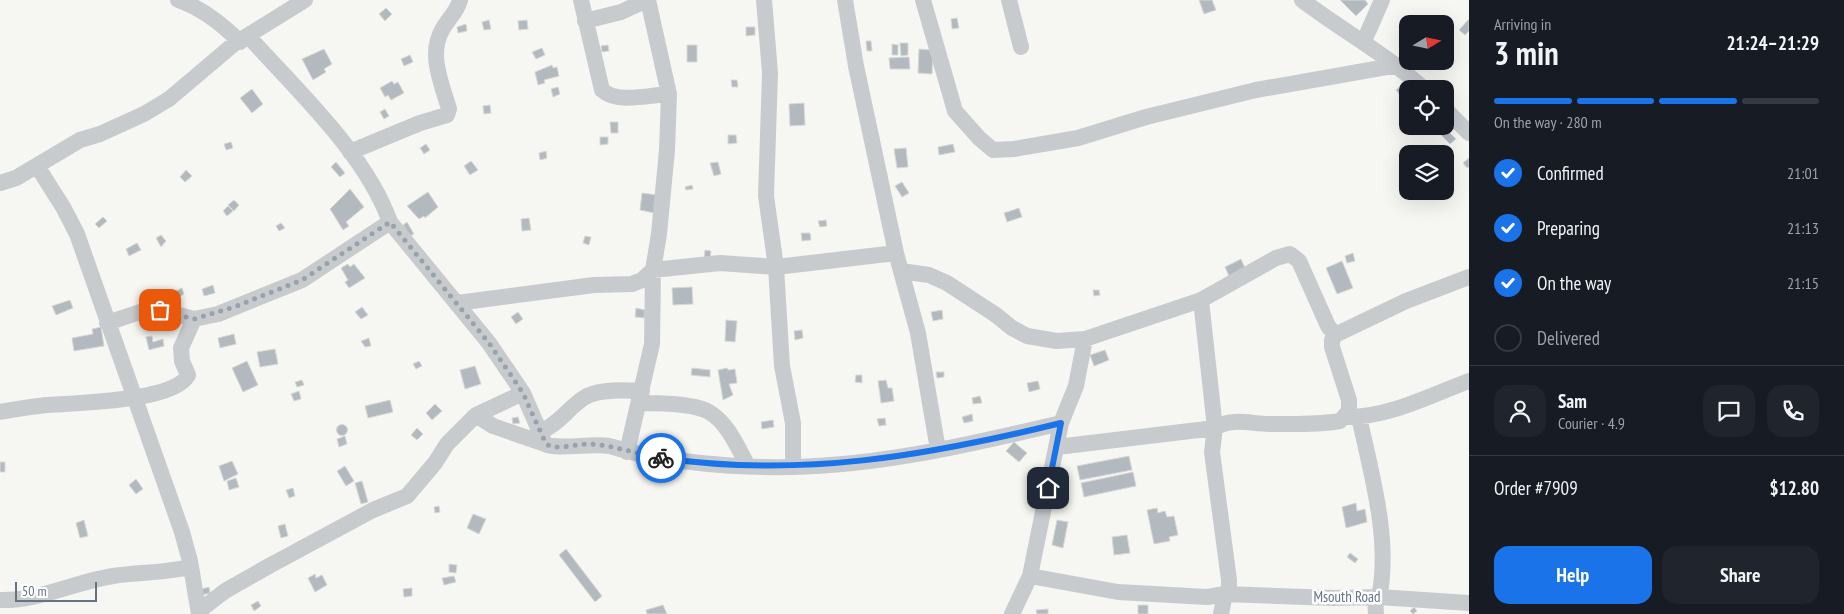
<!DOCTYPE html>
<meta charset="utf-8">
<style>
body{margin:0;font-family:"PT Sans Narrow",sans-serif;background:#20242c;color:#f1f3f6;height:100vh;display:flex;flex-direction:column;font-size:19px;white-space:nowrap}
*{box-sizing:border-box;margin:0}
p{font-size:16px;color:#9ea1a6}
.icon{flex:none;width:28px;height:28px;fill:none;stroke:currentColor;stroke-width:2;stroke-linecap:round;stroke-linejoin:round}
.map{position:relative;flex:1;overflow:hidden}
.panel{display:flex;flex-direction:column;background:#171b24;width:375px}
.panel>*{flex:none}
.needle{width:32px;rotate:80deg}
.buttons{position:absolute;left:1399px;top:15px;display:grid;gap:10px}
.buttons a{display:grid;place-items:center;width:55px;height:55px;border-radius:10px;background:#171b24;box-shadow:0 5px 20px #0002;font-size:25px}
.scale{position:absolute;left:15px;bottom:12px;width:82px;box-sizing:border-box;padding-left:5px;border:2px solid #637486;border-top:0;font-size:14px;line-height:18px;white-space:nowrap;color:#637486;-webkit-text-stroke:4px #fff;paint-order:stroke}
.pin{position:absolute;display:grid;place-items:center;width:42px;height:42px;color:#fff;margin:-21px;border-radius:10px;box-shadow:0 2px 8px #0006}
.courier{position:absolute;display:grid;place-items:center;width:50px;height:50px;margin:-25px;border:4px solid #1a73e8;border-radius:50%;background:#fff;color:#222;box-shadow:0 1px 6px #0007}
.overview em{font-style:normal;font-weight:700}
.overview div{display:flex;flex-direction:column-reverse}
.overview{display:flex;align-items:center;justify-content:space-between;height:85px;padding:0 25px}
h1{font-size:32px;font-weight:700;line-height:38px}
.bar{display:grid;grid-template-columns:repeat(4,1fr);gap:8px 5px;align-content:center;height:60px;padding:0 25px}
.bar i{height:6px;border-radius:4px;background:#363941}
.bar .active{background:#1a73e8}
.bar p{grid-column:span 4}
.line{display:flex;align-items:center;gap:12px;padding:0 25px;border-top:1px solid #363941}
.line div{flex:1}
.round{display:grid;place-items:center;flex:none;width:52px;height:52px;border-radius:15px;background:#20242c}
ol{padding:0 25px;list-style:none}
li{display:flex;align-items:center;gap:15px;height:55px}
li p{margin-inline-start:auto}
li .icon{padding:5px;border-radius:50%;background:#1a73e8;color:#fff;stroke-width:4}
li:last-child{color:#9ea1a6}
li i{width:28px;height:28px;border:2px solid #363941;border-radius:50%}
.cta{display:flex;gap:10px;margin-top:auto;padding:10px 25px}
.cta a{flex:1;height:58px;border-radius:15px;background:#1a73e8;color:#fff;font-size:20px;font-weight:700;line-height:58px;text-align:center}
.cta a+a{background:#20242c;color:#f1f3f6}
main{display:flex;flex:1;min-height:0}
.map>svg:first-child{display:block}
.building{fill:#b3babf;stroke:#d8d8d5}
.lines{fill:none;stroke-linecap:round;stroke-linejoin:round}
.minor{stroke:#c8cbce;stroke-width:16}
.done{stroke:#96a2ac;stroke-width:5;stroke-dasharray:0 9}
.route{stroke:#1a73e8;stroke-width:6}
.labels{text-anchor:middle;stroke-width:5;stroke-linejoin:round;paint-order:stroke}
.street-label{font-size:15px;fill:#637486;stroke:#fff}
</style>
<main>
<div class="map">
<svg width="1469" height="614" viewBox="0 0 1469 614">
<rect width="100%" height="100%" fill="#f6f6f2"/>
<path class="building" d="M 1199,0 L 1212,0 L 1216,10 L 1204,14 Z
M 1340,0 L 1365,0 L 1368,4 L 1356,16 Z
M 386,8 L 392,14 L 385,21 L 379,14 Z
M 957,18 L 959,28 L 952,29 L 951,19 Z
M 1469,19 L 1469,31 L 1465,35 L 1459,30 Z
M 489,20 L 491,29 L 484,30 L 482,22 Z
M 527,20 L 528,29 L 519,30 L 518,21 Z
M 466,24 L 467,31 L 458,33 L 457,27 Z
M 746,27 L 755,27 L 755,35 L 746,36 Z
M 866,41 L 871,41 L 872,51 L 867,51 Z
M 900,43 L 908,43 L 908,55 L 901,56 Z
M 892,44 L 898,45 L 898,55 L 892,55 Z
M 608,45 L 609,51 L 602,52 L 601,46 Z
M 687,45 L 697,45 L 697,62 L 687,62 Z
M 542,48 L 545,55 L 536,59 L 532,52 Z
M 324,49 L 332,64 L 324,69 L 326,72 L 313,80 L 302,59 Z
M 919,49 L 933,50 L 932,74 L 918,73 Z
M 410,55 L 413,62 L 404,66 L 401,59 Z
M 909,57 L 910,69 L 890,69 L 889,58 Z
M 552,65 L 553,68 L 557,67 L 559,76 L 544,80 L 545,83 L 538,85 L 535,72 Z
M 731,80 L 737,80 L 738,87 L 732,87 Z
M 392,81 L 394,84 L 398,82 L 404,93 L 391,100 L 388,95 L 385,97 L 380,88 Z
M 1402,85 L 1408,91 L 1406,103 L 1396,90 Z
M 558,87 L 560,94 L 553,97 L 551,89 Z
M 252,89 L 263,104 L 252,113 L 240,98 Z
M 804,103 L 805,125 L 790,126 L 789,104 Z
M 490,105 L 491,113 L 484,114 L 483,106 Z
M 385,109 L 389,116 L 384,119 L 380,112 Z
M 610,122 L 618,122 L 618,133 L 611,133 Z
M 1446,129 L 1456,139 L 1450,144 L 1441,135 Z
M 728,135 L 736,135 L 737,143 L 728,144 Z
M 600,137 L 608,137 L 608,144 L 600,145 Z
M 231,142 L 233,148 L 226,150 L 224,144 Z
M 426,144 L 430,150 L 424,154 L 420,148 Z
M 953,144 L 955,152 L 939,155 L 938,147 Z
M 906,148 L 908,167 L 897,168 L 894,149 Z
M 546,151 L 547,158 L 540,160 L 539,153 Z
M 1469,158 L 1469,167 L 1467,168 L 1463,163 Z
M 471,161 L 478,170 L 470,175 L 464,166 Z
M 336,162 L 345,173 L 340,177 L 331,167 Z
M 718,162 L 721,174 L 714,176 L 710,163 Z
M 186,170 L 192,176 L 185,182 L 180,177 Z
M 902,182 L 909,193 L 902,197 L 895,186 Z
M 692,185 L 693,189 L 686,190 L 685,187 Z
M 350,189 L 364,207 L 346,222 L 349,226 L 343,230 L 330,209 Z
M 428,192 L 438,207 L 425,218 L 424,216 L 419,219 L 407,206 Z
M 642,193 L 657,195 L 654,213 L 640,210 Z
M 234,200 L 239,205 L 234,211 L 228,205 Z
M 228,206 L 233,211 L 227,216 L 223,211 Z
M 1019,208 L 1022,217 L 1007,222 L 1004,213 Z
M 103,217 L 107,221 L 99,228 L 95,224 Z
M 529,218 L 531,230 L 522,231 L 521,219 Z
M 826,220 L 827,226 L 820,227 L 818,221 Z
M 407,222 L 414,234 L 410,236 L 403,225 Z
M 281,223 L 285,228 L 279,231 L 276,226 Z
M 801,233 L 810,233 L 811,240 L 802,241 Z
M 161,235 L 166,241 L 161,247 L 156,238 Z
M 585,236 L 591,237 L 589,245 L 583,243 Z
M 137,243 L 141,250 L 129,256 L 126,249 Z
M 705,250 L 711,251 L 710,259 L 704,259 Z
M 1353,253 L 1355,261 L 1347,263 L 1345,256 Z
M 1241,259 L 1245,268 L 1229,276 L 1225,267 Z
M 1342,261 L 1353,288 L 1337,294 L 1326,268 Z
M 348,264 L 350,267 L 354,264 L 365,278 L 349,288 L 345,282 L 348,280 L 341,268 Z
M 213,285 L 215,293 L 204,296 L 202,289 Z
M 692,287 L 693,304 L 673,305 L 672,288 Z
M 182,288 L 184,294 L 179,297 L 176,291 Z
M 1093,290 L 1099,290 L 1100,295 L 1094,296 Z
M 172,296 L 175,303 L 166,307 L 162,299 Z
M 70,300 L 73,308 L 56,315 L 52,306 Z
M 362,307 L 368,315 L 361,319 L 355,312 Z
M 636,308 L 645,310 L 644,318 L 635,317 Z
M 942,310 L 943,319 L 933,321 L 931,312 Z
M 518,312 L 523,319 L 516,324 L 511,317 Z
M 726,320 L 737,321 L 735,342 L 725,341 Z
M 101,327 L 104,346 L 74,351 L 72,338 L 93,334 L 92,329 Z
M 802,330 L 803,338 L 795,340 L 794,331 Z
M 234,334 L 236,344 L 220,348 L 218,338 Z
M 152,336 L 153,342 L 163,339 L 164,346 L 149,350 L 146,337 Z
M 369,338 L 371,346 L 365,347 L 361,341 Z
M 275,349 L 278,364 L 260,367 L 257,352 Z
M 1105,350 L 1109,360 L 1094,366 L 1090,355 Z
M 247,361 L 258,385 L 243,392 L 232,368 Z
M 419,361 L 422,366 L 416,369 L 413,364 Z
M 475,366 L 481,384 L 465,389 L 460,370 Z
M 692,368 L 710,370 L 710,377 L 691,375 Z
M 727,368 L 728,370 L 735,369 L 737,383 L 729,384 L 733,395 L 723,400 L 718,370 Z
M 936,372 L 944,372 L 944,377 L 937,378 Z
M 856,375 L 862,375 L 862,383 L 855,382 Z
M 302,380 L 304,385 L 297,387 L 295,382 Z
M 886,380 L 888,388 L 892,388 L 894,401 L 881,403 L 878,381 Z
M 1038,381 L 1040,389 L 1029,392 L 1027,383 Z
M 299,391 L 301,399 L 294,401 L 291,394 Z
M 980,396 L 982,403 L 973,404 L 972,398 Z
M 390,400 L 393,412 L 368,418 L 365,406 Z
M 435,404 L 442,411 L 432,420 L 426,413 Z
M 972,414 L 973,421 L 964,423 L 962,417 Z
M 518,417 L 520,423 L 513,424 L 512,418 Z
M 885,418 L 886,425 L 879,426 L 877,419 Z
M 773,420 L 774,427 L 762,429 L 761,422 Z
M336.5 430a5.5 5.5 0 1 1 11 0a5.5 5.5 0 1 1-11 0Z
M 417,428 L 423,434 L 417,440 L 411,435 Z
M 345,436 L 347,444 L 339,447 L 337,439 Z
M 1014,442 L 1027,453 L 1019,462 L 1006,451 Z
M 1129,456 L 1132,470 L 1080,480 L 1077,466 Z
M 232,461 L 238,474 L 224,481 L 219,466 Z
M 0,462 L 5,462 L 5,472 L 0,472 Z
M 345,466 L 354,481 L 346,486 L 337,471 Z
M 1133,472 L 1136,486 L 1084,497 L 1081,483 Z
M 236,478 L 239,487 L 229,490 L 227,481 Z
M 136,479 L 143,489 L 136,494 L 129,485 Z
M 362,481 L 368,502 L 361,504 L 355,483 Z
M 293,488 L 295,496 L 289,498 L 286,490 Z
M 1356,503 L 1357,511 L 1365,509 L 1367,522 L 1346,528 L 1342,507 Z
M 439,506 L 440,512 L 435,513 L 434,507 Z
M 1157,508 L 1158,513 L 1165,511 L 1167,517 L 1174,516 L 1178,535 L 1169,537 L 1170,541 L 1154,544 L 1147,510 Z
M 473,514 L 486,519 L 479,534 L 467,528 Z
M 84,520 L 88,536 L 80,538 L 76,523 Z
M 1057,520 L 1068,522 L 1063,548 L 1052,545 Z
M 285,524 L 288,536 L 281,538 L 278,526 Z
M 1127,535 L 1130,553 L 1114,555 L 1112,537 Z
M 566,549 L 602,596 L 595,602 L 559,555 Z
M 1350,553 L 1358,559 L 1355,563 L 1347,557 Z
M 449,564 L 457,565 L 456,573 L 449,572 Z
M 315,574 L 316,578 L 322,575 L 327,585 L 315,592 L 308,578 Z
M 454,576 L 456,582 L 444,585 L 442,578 Z
M 209,587 L 210,593 L 202,595 L 201,589 Z
M 412,588 L 412,596 L 404,597 L 403,589 Z
M 258,601 L 261,606 L 254,611 L 251,605 Z
M 663,605 L 667,614 L 647,614 L 646,610 Z
M 1138,605 L 1148,605 L 1148,614 L 1138,614 Z
M 1414,607 L 1417,611 L 1413,614 L 1410,611 Z
M 1048,609 L 1048,614 L 1037,614 L 1036,610 Z"/>
<g class="lines">
<path class="minor" d="M 178,0 C 202,8 222,24 240,42
M 581,0 L 602,90 C 617,104 649,95 669,94
M 764,0 L 770,73 L 766,196 L 776,267 L 782,366 L 793,423 L 793,467
M 845,0 L 856,66 L 896,253 L 918,333 L 938,450
M 923,0 L 955,111 L 979,138 L 993,150 L 1014,149 L 1078,138 L 1146,117 L 1256,90 L 1398,65
M 1009,0 L 1021,47
M 1302,0 C 1343,31 1386,54 1424,89
M 585,21 L 621,12 L 647,0
M 248,36 C 296,89 366,154 390,222 L 489,343 L 523,393 L 545,444 C 556,450 592,443 609,446 C 621,449 633,453 645,455 C 693,464 744,468 792,467 C 883,465 973,444 1061,423
M 1364,41 L 1382,0
M 1445,109 L 1469,133
M 350,152 L 420,123 L 447,115 L 449,109 C 442,84 428,55 442,30 C 448,19 457,12 460,0
M 37,166 L 63,207 L 77,234 L 182,532 L 190,561 L 199,614
M 0,183 L 16,178 L 80,140 L 100,134 L 144,114 L 169,99 L 234,44 L 305,0
M 901,271 L 929,275 L 947,283 L 996,315 L 1012,328 L 1027,336 L 1057,341 L 1085,339 L 1201,300 L 1276,258 L 1290,254 L 1299,261 L 1328,326 L 1335,335
M 457,303 L 594,285 L 632,284 L 642,280 L 653,270 L 659,234 L 667,150 L 669,94 L 648,0
M 107,323 L 143,311 L 160,310 L 194,319 L 218,314 L 302,280 L 390,222
M 639,403 C 658,403 694,403 709,412 C 728,423 738,448 748,466
M 0,412 C 15,409 30,407 46,405 C 73,403 175,402 188,375 L 182,361 L 181,348 L 194,319
M 476,415 L 493,426 L 545,444
M 1348,417 C 1390,417 1431,395 1469,381
M 1359,417 C 1371,472 1391,541 1379,597
M 540,432 C 561,423 570,405 587,396 C 601,389 625,390 642,391
M 1057,447 L 1215,428 L 1201,300
M 627,452 L 652,344 L 653,270 L 720,263 L 776,267 L 896,253
M 1030,576 L 1118,592 L 1207,597 L 1225,594 L 1229,589 L 1229,580 L 1212,452 L 1215,428 C 1232,417 1251,424 1269,424 C 1293,424 1316,425 1340,421 L 1349,411 L 1349,400 L 1332,347 L 1332,340 L 1335,335 L 1406,301 L 1469,277
M 1375,597 L 1376,614
M 0,600 C 39,601 75,582 113,576 C 139,572 165,573 190,567
M 199,611 L 225,591 L 269,566 L 373,510 L 407,496 L 435,463 L 447,444 L 476,415 L 523,393
M 1012,614 L 1030,576 L 1061,423 L 1076,386 L 1085,339
M 1221,614 L 1225,594 L 1334,598 L 1379,597 L 1469,603"/>
</g>
<g class="lines">
<path class="done" d="M 160,310 L 194,319 L 234,307 L 302,280 L 390,222 L 489,343 L 523,393 L 546,444 C 557,451 574,444 588,444 C 613,445 637,454 661,458"/>
<path class="route" d="M 661,458 C 801,478 926,456 1061,423 L 1048,488"/>
</g>
<g class="labels">
<g class="street-label">
<text x="1347" y="602">Msouth Road</text>
</g>
</g>
</svg>
<div class="buttons">
<a><svg class="needle" viewBox="-14 -14 28 28"><path d="M0-13l5 13h-10z" fill="#e53935"/><path d="M0 13l5-13h-10z" fill="#9ea1a6"/></svg></a>
<a><svg class="icon" aria-label="locate" viewBox="0 0 24 24"><circle cx="12" cy="12" r="6"/><path d="M12 2v4M12 18v4M2 12h4M18 12h4"/></svg></a>
<a><svg class="icon" aria-label="layers" viewBox="0 0 24 24"><path d="M12 4l9 5-9 5-9-5zM3 14l9 5 9-5"/></svg></a>
</div>
<div class="scale">50 m</div>
<div class="pin" style="left:160px;top:310px;background:#ea580c"><svg class="icon" aria-label="bag" viewBox="0 0 24 24"><path d="M5 8h14l-1 12H6zM9 8a3 3 0 0 1 6 0"/></svg></div>
<div class="pin" style="left:1048px;top:488px;background:#1f2937"><svg class="icon" aria-label="home" viewBox="0 0 24 24"><path d="M3 11l9-7 9 7M6 9v11h12V9"/></svg></div>
<div class="courier" style="left:661px;top:458px"><svg class="icon" aria-label="bike" viewBox="0 0 24 24"><circle cx="6" cy="16" r="4"/><circle cx="18" cy="16" r="4"/><path d="M6 16l4-8h5l3 8M10 8l3 8H6M13 5h3"/></svg></div>
</div>
<section class="panel">
<div class="overview"><div><h1>3 min</h1><p>Arriving in</p></div><em>21:24–21:29</em></div>
<div class="bar"><i class="active"></i><i class="active"></i><i class="active"></i><i></i><p>On the way · 280 m</p></div>
<ol>
<li><svg class="icon" aria-label="check" viewBox="0 0 24 24"><path d="M5 12l5 5 9-10"/></svg>Confirmed<p>21:01</p></li>
<li><svg class="icon" aria-label="check" viewBox="0 0 24 24"><path d="M5 12l5 5 9-10"/></svg>Preparing<p>21:13</p></li>
<li><svg class="icon" aria-label="check" viewBox="0 0 24 24"><path d="M5 12l5 5 9-10"/></svg>On the way<p>21:15</p></li>
<li><i></i>Delivered</li>
</ol>
<div class="line" style="height:90px"><a class="round"><svg class="icon" aria-label="person" viewBox="0 0 24 24"><circle cx="12" cy="8" r="4"/><path d="M4 21q1-7 8-7t8 7"/></svg></a><div><b>Sam</b><p>Courier · 4.9</p></div><a class="round"><svg class="icon" aria-label="chat" viewBox="0 0 24 24"><path d="M4 5h16v11H9l-5 4z"/></svg></a><a class="round"><svg class="icon" aria-label="phone" viewBox="0 0 24 24"><path d="M5 4h4l2 5-3 2q2 4 5 5l2-3 5 2v4C11 20 4 13 5 4z"/></svg></a></div>
<div class="line" style="height:65px"><div>Order #7909</div><b>$12.80</b></div>
<div class="cta"><a>Help</a><a>Share</a></div>
</section>
</main>
